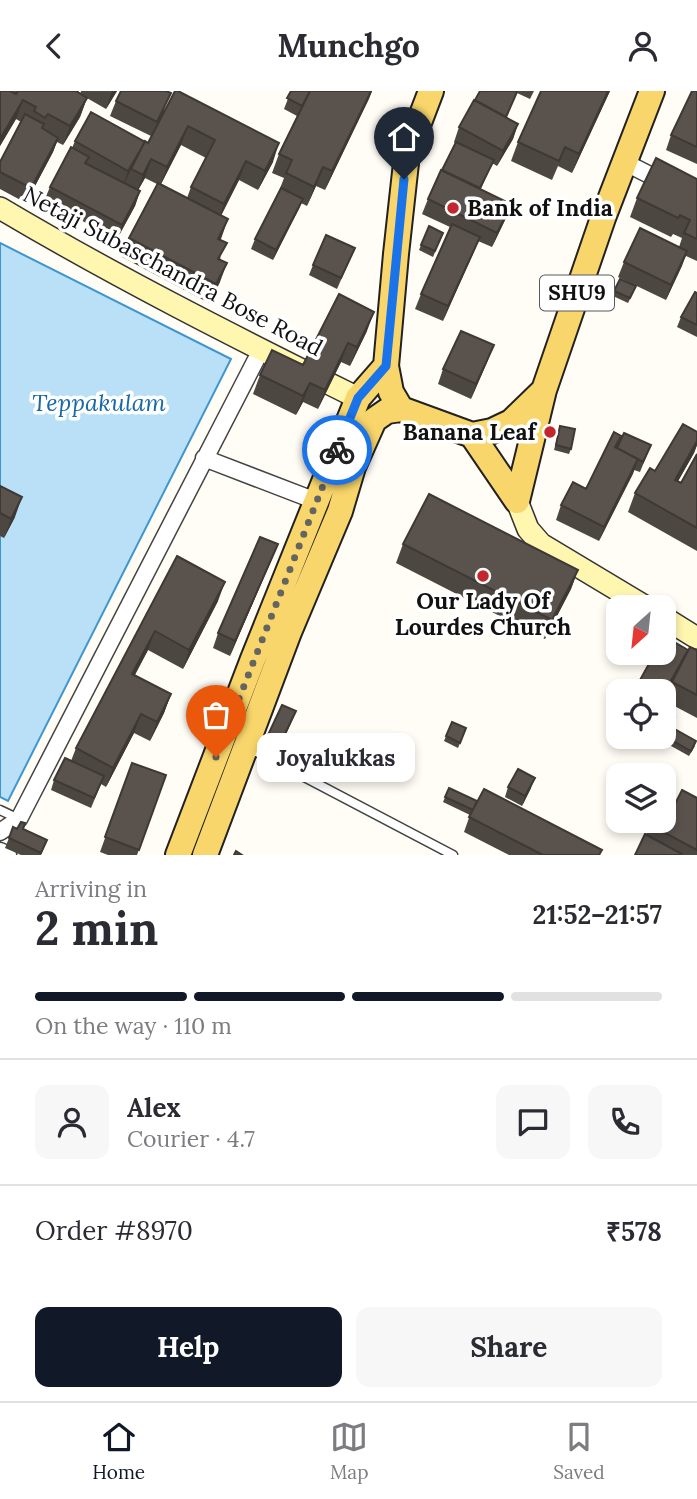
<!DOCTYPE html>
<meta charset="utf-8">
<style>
body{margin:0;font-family:Lora,serif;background:#f7f7f7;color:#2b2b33;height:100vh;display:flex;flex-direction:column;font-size:26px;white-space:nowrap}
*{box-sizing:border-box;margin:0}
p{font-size:23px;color:#7c7c81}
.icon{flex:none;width:38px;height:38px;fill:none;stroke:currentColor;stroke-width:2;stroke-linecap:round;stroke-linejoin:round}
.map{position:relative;height:764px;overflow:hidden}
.drawer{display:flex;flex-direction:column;background:#fff;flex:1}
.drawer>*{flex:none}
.needle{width:46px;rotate:207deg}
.controls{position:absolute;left:606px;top:504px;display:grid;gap:14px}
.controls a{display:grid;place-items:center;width:70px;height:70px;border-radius:14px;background:#fff;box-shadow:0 4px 10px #0003;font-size:35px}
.pin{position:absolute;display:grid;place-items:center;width:60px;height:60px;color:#fff;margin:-72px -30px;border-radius:50% 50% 50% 0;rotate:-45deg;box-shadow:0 0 7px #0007}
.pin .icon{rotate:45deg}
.courier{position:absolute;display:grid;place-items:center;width:70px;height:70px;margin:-35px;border:5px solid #1a73e8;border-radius:50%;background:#fff;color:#222;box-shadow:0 2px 9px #0007}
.bubble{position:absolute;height:49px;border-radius:14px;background:#fff;box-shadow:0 4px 10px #0003;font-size:23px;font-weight:700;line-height:49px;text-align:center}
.head em{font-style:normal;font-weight:700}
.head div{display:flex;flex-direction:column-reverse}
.head{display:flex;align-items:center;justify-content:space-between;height:119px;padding:0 35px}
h1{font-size:46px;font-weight:700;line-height:52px}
.bar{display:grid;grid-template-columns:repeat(4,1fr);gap:10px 7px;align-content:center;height:84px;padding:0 35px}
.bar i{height:9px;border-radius:5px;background:#e1e1e2}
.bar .selected{background:#111827}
.bar p{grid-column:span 4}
.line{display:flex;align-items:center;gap:18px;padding:0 35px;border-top:2px solid #e1e1e2}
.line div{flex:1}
.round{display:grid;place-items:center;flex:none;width:74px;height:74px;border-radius:14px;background:#f7f7f7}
.cta{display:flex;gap:14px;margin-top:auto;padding:14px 35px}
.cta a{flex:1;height:80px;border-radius:14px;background:#111827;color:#fff;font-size:28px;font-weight:700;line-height:80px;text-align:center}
.cta a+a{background:#f7f7f7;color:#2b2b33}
header{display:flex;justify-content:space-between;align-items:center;height:91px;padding:0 35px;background:#fff;font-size:32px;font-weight:700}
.tabs{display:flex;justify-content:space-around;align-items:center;height:98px;border-top:2px solid #e1e1e2;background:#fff;font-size:19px;color:#7c7c81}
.tabs a{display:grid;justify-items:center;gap:4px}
.tabs .selected{color:#111827}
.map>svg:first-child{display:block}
.water{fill:#b9e0f7;stroke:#3f96cf;stroke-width:2}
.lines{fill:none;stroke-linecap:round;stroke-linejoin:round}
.service-casing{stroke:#444;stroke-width:11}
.minor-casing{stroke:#444;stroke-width:19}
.secondary-casing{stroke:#333;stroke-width:24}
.primary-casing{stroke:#222;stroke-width:28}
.service{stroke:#fff;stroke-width:8}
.minor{stroke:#fff;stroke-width:16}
.secondary{stroke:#fff6b0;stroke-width:21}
.primary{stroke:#f9d66b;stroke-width:24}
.wall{fill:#4d4742;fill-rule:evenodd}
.shaded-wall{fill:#3f3936}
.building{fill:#5a524d;stroke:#3f3936;stroke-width:2}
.done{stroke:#646461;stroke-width:7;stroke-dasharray:0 12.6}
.route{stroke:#1a73e8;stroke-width:9}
.poi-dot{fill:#c4262e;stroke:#fff;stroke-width:2.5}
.labels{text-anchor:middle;stroke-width:7;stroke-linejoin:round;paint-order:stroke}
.shield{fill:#fff;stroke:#585858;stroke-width:2}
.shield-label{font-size:21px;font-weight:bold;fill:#111}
.poi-label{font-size:23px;font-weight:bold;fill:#111;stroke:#fff;text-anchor:start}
.street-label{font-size:23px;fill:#111;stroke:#fff}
.water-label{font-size:24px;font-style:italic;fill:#1768a6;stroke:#fff}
</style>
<header><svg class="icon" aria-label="back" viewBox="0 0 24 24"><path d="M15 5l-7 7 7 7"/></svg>Munchgo<svg class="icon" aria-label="person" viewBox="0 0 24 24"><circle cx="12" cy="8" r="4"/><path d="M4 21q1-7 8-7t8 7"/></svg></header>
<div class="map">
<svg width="697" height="764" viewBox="0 0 697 764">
<rect width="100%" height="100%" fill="#fffdf5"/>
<path class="water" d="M 0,152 L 231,268 L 8,710 L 0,706 Z"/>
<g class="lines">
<g class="service-casing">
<path id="service" d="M 249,657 L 453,764
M 0,719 L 19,728"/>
</g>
<g class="minor-casing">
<path id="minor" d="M 624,71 L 697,108
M 204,367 L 316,410
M 0,741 L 19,728 L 261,259
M 0,760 L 8,764"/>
</g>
<g class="secondary-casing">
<path id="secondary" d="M 0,117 C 116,186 237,247 358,307
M 517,410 L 528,438 L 541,453 L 646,516
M 663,526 L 697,547"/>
</g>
<g class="primary-casing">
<path id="primary" d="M 401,318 L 391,301 L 386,275 L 396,163 L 407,63 L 431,0
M 472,344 L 492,340 L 511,331 L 544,299
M 517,410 L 544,299 L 603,127 L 652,0
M 178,764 L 253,568 L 358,307 L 386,275
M 205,764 L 289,541 L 340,420 L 353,376 L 374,329 L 387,320 L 401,318 L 472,344 L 517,410"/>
</g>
<use href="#service" class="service"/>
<use href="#minor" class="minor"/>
<use href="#secondary" class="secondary"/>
<use href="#primary" class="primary"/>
</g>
<path class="wall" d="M 0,0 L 79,0 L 78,2 L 87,7 L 80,26 L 63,54 L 57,51 L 53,61 L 26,112 L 0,98 L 0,71 L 21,31 L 16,28 L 0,55 Z
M 81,0 L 117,0 L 106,18 L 80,3 Z
M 291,0 L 372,0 L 325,99 L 316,95 L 307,115 L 301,112 L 273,169 L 251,158 L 255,148 L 279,100 L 284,87 L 272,82 L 279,63 L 297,25 L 284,18 Z
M 480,0 L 534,0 L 530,8 L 517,2 L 506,26 L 518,33 L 513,48 L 497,75 L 492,72 L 481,98 L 506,127 L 492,156 L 478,150 L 443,230 L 415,218 L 421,203 L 450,136 L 422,123 L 428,108 L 455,52 L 454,51 L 459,36 Z
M 541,0 L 610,0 L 572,82 L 558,75 L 552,89 L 511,70 L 518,51 Z
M 697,0 L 697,73 L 666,59 L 671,44 Z
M 116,10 L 165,19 L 273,71 L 258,99 L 239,89 L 221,125 L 220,191 L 209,212 L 122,166 L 129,147 L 157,93 L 145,87 L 138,99 L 140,100 L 135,115 L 117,148 L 44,110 L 50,96 L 72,57 L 75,50 L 148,52 L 151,45 L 110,25 ZM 181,54 L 206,67 L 191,96 L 187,107 L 161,93 Z
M 697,88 L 697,170 L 686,165 L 666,209 L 618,186 L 624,171 L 679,156 L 682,147 L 673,143 L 671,146 L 630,126 L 637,107 Z
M 429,135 L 443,142 L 433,166 L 419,159 Z
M 355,157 L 337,198 L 309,184 L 313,174 Z
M 614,200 L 634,200 L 628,212 L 613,205 Z
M 697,202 L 697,246 L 677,236 L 681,226 Z
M 367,240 L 350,275 L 341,271 L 318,318 L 303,311 L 296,324 L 253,303 L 260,284 L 303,274 Z
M 488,269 L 471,308 L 438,293 L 443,278 Z
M 560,335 L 571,358 L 569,363 L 554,359 Z
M 697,341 L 697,354 L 694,362 L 678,390 L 681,392 L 697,363 L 697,460 L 628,421 L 635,402 L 655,380 Z
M 621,345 L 617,357 L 651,354 L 640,381 L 634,379 L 599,450 L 556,429 L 561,414 L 586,398 Z
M 0,396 L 15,426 L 4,447 L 0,445 Z
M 278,453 L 230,565 L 213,557 L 218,542 Z
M 403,453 L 578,479 L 571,498 L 545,548 L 396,472 Z
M 177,465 L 218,510 L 183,578 L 148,559 L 135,584 L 171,603 L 164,622 L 150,650 L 134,642 L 106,696 L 101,693 L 91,717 L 51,699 L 54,689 L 71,670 L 76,657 Z
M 688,559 L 697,559 L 697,627 L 665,610 L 669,599 L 663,600 L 634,600 L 655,562 Z
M 296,620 L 277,663 L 263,657 L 267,646 Z
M 466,637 L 458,657 L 444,650 L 446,645 Z
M 666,646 L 695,655 L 689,665 L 664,651 Z
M 132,672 L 166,684 L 137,764 L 108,764 L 100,761 Z
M 508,696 L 531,697 L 522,715 L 505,706 Z
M 449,697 L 477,710 L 600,764 L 509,764 L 464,741 L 470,724 L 443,711 Z
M 697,707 L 697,764 L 635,764 L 646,744 L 650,734 Z
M 17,738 L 23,738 L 47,749 L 41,764 L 21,764 L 5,757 L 9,747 Z"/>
<path class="shaded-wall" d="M 112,0 L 117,0 L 106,18 Z
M 371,0 L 372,0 L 369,8 L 325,99 L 332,80 Z
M 608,0 L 610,0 L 572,82 L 579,63 Z
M 87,7 L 80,26 L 63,54 L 70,35 Z
M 23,9 L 16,28 L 0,55 L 0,48 Z
M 518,33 L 513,48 L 497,75 L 503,60 Z
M 188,35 L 181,54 L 160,95 L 167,76 Z
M 58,47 L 53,61 L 26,112 L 31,97 Z
M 145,51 L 123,95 L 128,80 Z
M 279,52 L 273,71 L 258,99 L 265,80 Z
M 151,68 L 145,87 L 136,103 L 143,84 Z
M 246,70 L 239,89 L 217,132 L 224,113 Z
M 323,76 L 316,95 L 307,115 L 314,96 Z
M 140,100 L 135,115 L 117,148 L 122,134 Z
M 303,108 L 299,118 L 273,169 L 276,159 Z
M 511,113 L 506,127 L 492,156 L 497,142 Z
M 228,128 L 221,148 L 211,167 L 218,148 Z
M 480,146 L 474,161 L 443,230 L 448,215 Z
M 687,160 L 682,175 L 666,209 L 671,194 Z
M 227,172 L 220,191 L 209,212 L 216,193 Z
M 374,221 L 367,240 L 350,275 L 357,256 Z
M 348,252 L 341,271 L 318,318 L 325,299 Z
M 494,254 L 488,269 L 471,308 L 476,293 Z
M 310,292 L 303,311 L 296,324 L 303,305 Z
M 697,350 L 697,354 L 694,362 L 668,408 L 675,389 Z
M 638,368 L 633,383 L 599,450 L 604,436 Z
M 22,406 L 15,426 L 4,447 L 11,428 Z
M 278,453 L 272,468 L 230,565 L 235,550 Z
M 578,479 L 571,498 L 545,548 L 552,529 Z
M 225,491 L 218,510 L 183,578 L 189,559 Z
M 155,540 L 148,559 L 125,602 L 132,583 Z
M 688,559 L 672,591 L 669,599 L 663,609 L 663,604 Z
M 171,603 L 164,622 L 150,650 L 157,631 Z
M 296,620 L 292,630 L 277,663 L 280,653 Z
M 141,623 L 134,642 L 106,696 L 113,677 Z
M 535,687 L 531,697 L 522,715 L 525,705 Z"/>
<path class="building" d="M 0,0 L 10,0 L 16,3 L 18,0 L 76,0 L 87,7 L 70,35 L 48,23 L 45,27 L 34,20 L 36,16 L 23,9 L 0,48 Z
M 121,0 L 166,0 L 171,2 L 157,31 L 116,10 Z
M 175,0 L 178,0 L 279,52 L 265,80 L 246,70 L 224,113 L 191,96 L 215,49 L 188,35 L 167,76 L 151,68 L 143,84 L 131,78 L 145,50 L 148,52 Z
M 291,0 L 310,0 L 302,15 L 287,7 Z
M 310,0 L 371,0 L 332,80 L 323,76 L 314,96 L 286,82 L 292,69 L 279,63 Z
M 480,0 L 515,0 L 517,1 L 506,26 L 475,9 Z
M 541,0 L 608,0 L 579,63 L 565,56 L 559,70 L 518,51 Z
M 692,0 L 697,0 L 697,56 L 671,44 Z
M 474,9 L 518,33 L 503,60 L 459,36 Z
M 91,21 L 145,51 L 128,80 L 75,50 Z
M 25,23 L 44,33 L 42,37 L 58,47 L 31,97 L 0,81 L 0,71 Z
M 456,51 L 494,69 L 480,97 L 442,79 Z
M 71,56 L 89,66 L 85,72 L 140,100 L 122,134 L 50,96 Z
M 656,67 L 697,88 L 697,148 L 684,142 L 690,129 L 680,124 L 678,127 L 637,107 Z
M 441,79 L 511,113 L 497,142 L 428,108 Z
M 158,92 L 228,128 L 218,148 L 227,152 L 218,168 L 227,172 L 216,193 L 129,147 Z
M 281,97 L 303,108 L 276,159 L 255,148 Z
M 452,133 L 480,146 L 448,215 L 421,203 Z
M 429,135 L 443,142 L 435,160 L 421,154 Z
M 640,137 L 687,160 L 671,194 L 624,171 Z
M 326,144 L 355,157 L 341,187 L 313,174 Z
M 620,188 L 636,195 L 630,207 L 614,200 Z
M 695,201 L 697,202 L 697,234 L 681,226 Z
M 339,203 L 374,221 L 357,256 L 348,252 L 325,299 L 310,292 L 303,305 L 260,284 L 272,259 L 303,274 Z
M 461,240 L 494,254 L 476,293 L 443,278 Z
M 683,333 L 697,341 L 697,350 L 675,389 L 681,392 L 697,363 L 697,437 L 635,402 L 650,377 L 655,380 Z
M 560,335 L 575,338 L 571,358 L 556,354 Z
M 614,341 L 621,345 L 615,356 L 638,368 L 604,436 L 561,414 L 573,391 L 586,398 Z
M 624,342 L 651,354 L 643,371 L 617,357 Z
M 0,395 L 22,406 L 11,428 L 0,422 Z
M 429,403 L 578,479 L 552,529 L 403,453 Z
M 260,446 L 278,453 L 235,550 L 218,542 Z
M 177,465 L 225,491 L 189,559 L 155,540 L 132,583 L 171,603 L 157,631 L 141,623 L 113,677 L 76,657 Z
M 664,545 L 688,559 L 663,604 L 663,600 L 639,600 L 635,598 L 655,562 L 663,562 L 663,547 Z
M 690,556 L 697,559 L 697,604 L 672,591 Z
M 282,614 L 296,620 L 280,653 L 267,646 Z
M 663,619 L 675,626 L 665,644 L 663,643 Z
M 452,631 L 466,637 L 460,652 L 446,645 Z
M 671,636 L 696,650 L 691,660 L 666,646 Z
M 65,667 L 104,685 L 94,707 L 54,689 Z
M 132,672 L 166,684 L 139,759 L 105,746 Z
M 518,678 L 535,687 L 525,705 L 508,696 Z
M 449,697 L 477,710 L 473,719 L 445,706 Z
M 484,698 L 602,759 L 599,764 L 543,764 L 469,726 Z
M 682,699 L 697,707 L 697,759 L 650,734 L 652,730 L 663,730 L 663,719 L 670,723 Z
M 21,731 L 25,732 L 23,738 L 47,749 L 41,762 L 9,747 L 13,736 L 17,738 Z
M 645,743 L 682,763 L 681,764 L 635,764 Z
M 236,760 L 242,764 L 234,764 Z"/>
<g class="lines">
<path class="done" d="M 216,666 L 337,359"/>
<path class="route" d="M 337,359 L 358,307 L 386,275 L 404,88"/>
</g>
<g class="poi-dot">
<circle cx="453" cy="117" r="7"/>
<circle cx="550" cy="341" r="7"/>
<circle cx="483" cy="485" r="7"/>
</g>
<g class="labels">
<rect class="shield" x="540" y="184.5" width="74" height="35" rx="5"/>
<g class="shield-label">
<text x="577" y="209">SHU9</text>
</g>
<g class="poi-label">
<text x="467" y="125">Bank of India</text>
<text x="536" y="349" text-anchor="end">Banana Leaf</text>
<text x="483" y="518" text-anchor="middle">Our Lady Of<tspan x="483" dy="26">Lourdes Church</tspan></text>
</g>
<g class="street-label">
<text transform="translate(173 180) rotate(28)" y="8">Netaji Subaschandra Bose Road</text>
</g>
<g class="water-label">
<text x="99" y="320">Teppakulam</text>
</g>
</g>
</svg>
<div class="controls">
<a><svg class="needle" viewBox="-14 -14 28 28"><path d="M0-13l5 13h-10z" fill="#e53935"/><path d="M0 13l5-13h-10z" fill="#7c7c81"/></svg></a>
<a><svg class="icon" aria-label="locate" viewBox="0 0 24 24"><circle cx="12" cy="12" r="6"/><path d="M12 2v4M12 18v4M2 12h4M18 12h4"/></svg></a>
<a><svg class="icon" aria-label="layers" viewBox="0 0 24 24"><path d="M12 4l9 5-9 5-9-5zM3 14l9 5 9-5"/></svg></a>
</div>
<div class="pin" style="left:216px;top:666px;background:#ea580c"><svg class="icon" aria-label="bag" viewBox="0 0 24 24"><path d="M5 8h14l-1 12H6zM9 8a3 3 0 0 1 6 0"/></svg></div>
<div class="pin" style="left:404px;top:88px;background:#1f2937"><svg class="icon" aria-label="home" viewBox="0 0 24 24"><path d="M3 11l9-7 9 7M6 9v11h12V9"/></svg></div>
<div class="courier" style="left:337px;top:359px"><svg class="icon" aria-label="bike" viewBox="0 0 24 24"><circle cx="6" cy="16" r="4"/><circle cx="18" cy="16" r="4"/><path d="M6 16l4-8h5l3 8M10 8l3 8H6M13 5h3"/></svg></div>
<div class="bubble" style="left:257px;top:642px;width:158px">Joyalukkas</div>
</div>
<section class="drawer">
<div class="head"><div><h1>2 min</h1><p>Arriving in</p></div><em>21:52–21:57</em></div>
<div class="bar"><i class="selected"></i><i class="selected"></i><i class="selected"></i><i></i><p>On the way · 110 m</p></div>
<div class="line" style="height:126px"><a class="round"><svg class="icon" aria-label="person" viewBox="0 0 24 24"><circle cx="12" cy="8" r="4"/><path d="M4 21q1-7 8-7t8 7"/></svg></a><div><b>Alex</b><p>Courier · 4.7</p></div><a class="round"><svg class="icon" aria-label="chat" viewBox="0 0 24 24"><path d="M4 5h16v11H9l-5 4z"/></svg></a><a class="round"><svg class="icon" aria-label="phone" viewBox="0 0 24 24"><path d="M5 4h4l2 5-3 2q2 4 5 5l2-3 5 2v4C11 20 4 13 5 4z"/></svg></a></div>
<div class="line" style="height:91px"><div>Order #8970</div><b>₹578</b></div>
<div class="cta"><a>Help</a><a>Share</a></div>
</section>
<nav class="tabs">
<a class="selected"><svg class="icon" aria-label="home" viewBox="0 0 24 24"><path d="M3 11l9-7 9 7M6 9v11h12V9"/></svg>Home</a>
<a><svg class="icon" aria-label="map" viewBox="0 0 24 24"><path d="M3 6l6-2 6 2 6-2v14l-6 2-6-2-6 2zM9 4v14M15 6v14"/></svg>Map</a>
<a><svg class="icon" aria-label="saved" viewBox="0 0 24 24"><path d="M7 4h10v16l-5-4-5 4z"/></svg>Saved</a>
</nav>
